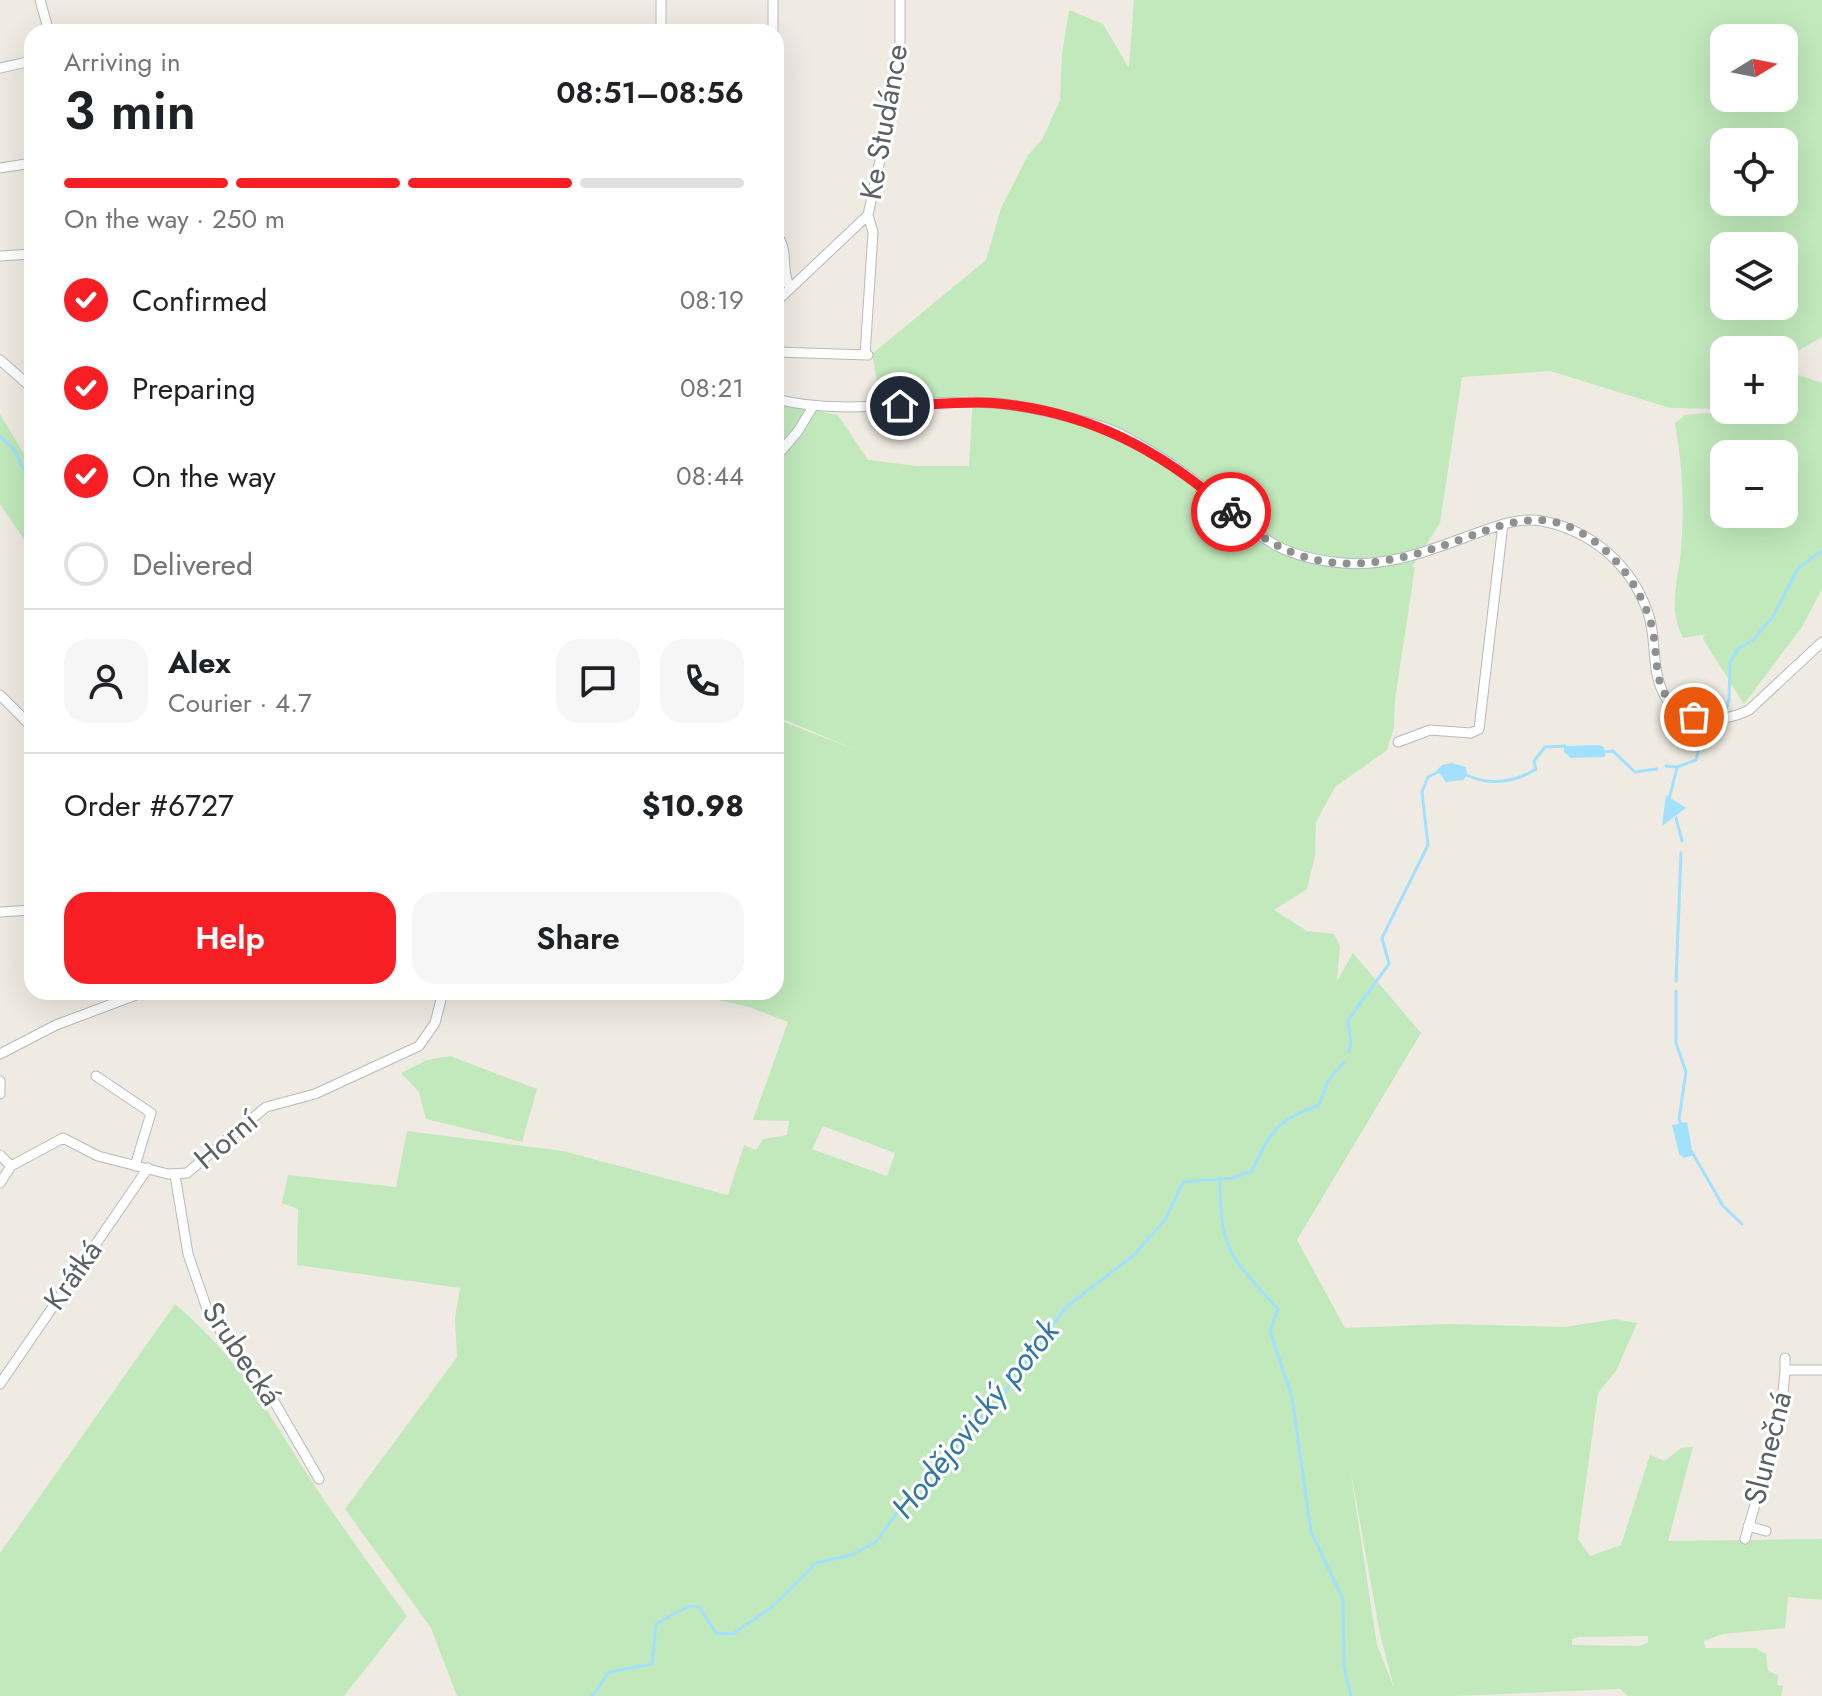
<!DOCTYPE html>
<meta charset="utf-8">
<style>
body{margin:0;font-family:Jost,sans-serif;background:#f6f6f6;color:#202124;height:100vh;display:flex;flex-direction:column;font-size:30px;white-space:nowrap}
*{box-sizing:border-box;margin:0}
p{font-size:26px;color:#757577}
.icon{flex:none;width:44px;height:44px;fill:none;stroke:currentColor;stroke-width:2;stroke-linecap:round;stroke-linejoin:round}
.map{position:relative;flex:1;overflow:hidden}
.sheet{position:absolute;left:24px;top:24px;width:760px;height:976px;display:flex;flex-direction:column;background:#fff;border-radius:24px;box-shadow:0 8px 32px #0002}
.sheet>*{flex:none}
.needle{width:52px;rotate:80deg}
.fabs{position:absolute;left:1710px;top:24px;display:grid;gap:16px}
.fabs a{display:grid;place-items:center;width:88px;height:88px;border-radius:16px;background:#fff;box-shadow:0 8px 32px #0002;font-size:40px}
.pin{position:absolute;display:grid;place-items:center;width:68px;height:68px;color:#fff;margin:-34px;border:4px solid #fff;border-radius:50%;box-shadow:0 2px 8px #0007}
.courier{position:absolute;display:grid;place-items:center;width:80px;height:80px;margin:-40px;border:6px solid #f81f24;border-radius:50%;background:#fff;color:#222;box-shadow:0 2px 10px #0007}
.overview em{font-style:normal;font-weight:600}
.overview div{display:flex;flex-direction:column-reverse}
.overview{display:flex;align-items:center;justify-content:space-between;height:136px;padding:0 40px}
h1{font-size:52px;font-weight:600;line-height:60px}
.bar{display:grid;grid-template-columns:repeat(4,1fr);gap:12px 8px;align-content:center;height:96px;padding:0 40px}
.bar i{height:10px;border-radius:6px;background:#e0e0e0}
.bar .active{background:#f81f24}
.bar p{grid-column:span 4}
.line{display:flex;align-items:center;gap:20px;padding:0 40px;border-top:2px solid #e0e0e0}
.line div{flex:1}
.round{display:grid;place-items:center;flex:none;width:84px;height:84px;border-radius:24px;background:#f6f6f6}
ol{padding:0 40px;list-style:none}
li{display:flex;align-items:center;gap:24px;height:88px}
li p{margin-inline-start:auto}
li .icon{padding:8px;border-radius:50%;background:#f81f24;color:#fff;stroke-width:4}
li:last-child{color:#757577}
li i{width:44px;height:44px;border:4px solid #e0e0e0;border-radius:50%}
.primary-button{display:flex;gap:16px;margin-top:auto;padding:16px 40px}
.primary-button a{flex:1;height:92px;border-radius:24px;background:#f81f24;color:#fff;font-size:32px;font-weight:600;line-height:92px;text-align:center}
.primary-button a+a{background:#f6f6f6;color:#202124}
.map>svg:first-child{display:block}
.green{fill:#c1e9bc;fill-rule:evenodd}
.water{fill:#a2e0ff}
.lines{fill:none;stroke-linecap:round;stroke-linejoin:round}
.stream{stroke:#a2e0ff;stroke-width:3}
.minor-casing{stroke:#b5babe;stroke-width:11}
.minor{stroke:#fff;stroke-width:9}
.done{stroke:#8f9191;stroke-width:8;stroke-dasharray:0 14.4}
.route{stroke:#f81f24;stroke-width:10}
.labels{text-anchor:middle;stroke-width:6;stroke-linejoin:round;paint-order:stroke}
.street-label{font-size:30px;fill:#5b6065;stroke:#fff}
.water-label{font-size:32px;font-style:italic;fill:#3277a7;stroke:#fff}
</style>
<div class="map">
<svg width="1822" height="1696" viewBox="0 0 1822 1696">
<rect width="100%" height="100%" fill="#efebe2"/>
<path class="green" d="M 1134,0 L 1822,0 L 1822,337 L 1791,355 C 1773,351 1749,343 1726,346 L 1734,350 L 1724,350 L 1724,409 L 1670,408 L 1550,371 L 1462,377 L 1440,523 L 1412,567 L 1415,567 L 1395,700 L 1394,728 L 1387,750 L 1335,787 L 1316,822 L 1315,856 L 1307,889 L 1274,910 L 1307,931 L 1334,934 L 1340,946 L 1337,981 L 1353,953 L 1421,1033 L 1297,1240 L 1345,1328 L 1449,1324 L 1565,1327 L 1615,1319 L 1637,1323 L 1616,1371 L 1598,1393 L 1578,1539 L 1590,1556 L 1621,1545 L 1650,1455 L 1665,1461 L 1681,1448 L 1693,1447 L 1668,1541 L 1822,1539 L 1822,1600 L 1788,1597 L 1785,1628 L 1723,1634 L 1704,1641 L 1705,1648 L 1755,1648 L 1766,1654 L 1768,1671 L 1778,1675 L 1777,1685 L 1783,1686 L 1781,1696 L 1628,1696 L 1620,1689 L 1456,1696 L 457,1696 L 431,1628 L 345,1509 L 457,1357 L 455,1318 L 460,1288 L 297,1265 L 298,1209 L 282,1203 L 288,1175 L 396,1187 L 407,1131 L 563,1151 L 728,1195 L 744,1145 L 756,1150 L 763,1139 L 787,1135 L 789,1121 L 753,1120 L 788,1022 L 749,1007 L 684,992 L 776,992 L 776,719 L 856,750 L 776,716 L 776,403 L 838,415 L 868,460 L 917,466 L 969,466 L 973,396 L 881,402 L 872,354 L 986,260 L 1001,208 L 1028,155 L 1042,140 L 1060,100 L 1062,55 L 1069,10 L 1103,24 L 1129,68 ZM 1724,38 L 1784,38 L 1784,98 L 1724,98 ZM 1724,142 L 1784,142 L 1784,202 L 1724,202 ZM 1724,246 L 1784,246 L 1784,306 L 1724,306 ZM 823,1126 L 895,1153 L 887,1176 L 812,1149 ZM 1349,1461 L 1380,1634 L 1394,1688 L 1377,1645 ZM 1648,1636 L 1648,1643 L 1638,1646 L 1572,1645 L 1572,1639 L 1579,1637 Z
M 1784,370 L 1822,383 L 1822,589 L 1802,627 L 1744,704 L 1703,639 L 1705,634 L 1683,638 C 1669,609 1676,590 1680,560 C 1685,514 1683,468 1675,423 L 1685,415 L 1707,413 L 1729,416 L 1746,410 L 1793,419 L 1764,410 L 1784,410 ZM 1724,454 L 1784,454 L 1784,514 L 1724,514 Z
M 0,414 L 32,467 L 32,551 L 0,504 Z
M 450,1056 L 537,1089 L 522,1142 L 426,1119 L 419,1092 L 401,1073 L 427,1060 Z
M 175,1304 C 247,1365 272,1422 322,1497 C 350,1537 378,1577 407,1616 L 344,1696 L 0,1696 L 0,1553 Z"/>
<path class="water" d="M 1599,745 L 1604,747 L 1605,757 L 1571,758 L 1564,752 L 1564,746 Z
M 1452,763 L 1466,767 L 1467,775 L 1463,780 L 1446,782 L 1437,770 L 1442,765 Z
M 1666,795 L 1686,808 L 1662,826 Z
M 1687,1122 L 1693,1155 L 1684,1158 L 1679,1154 L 1672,1125 Z"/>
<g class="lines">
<path class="stream" d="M 0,436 L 14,449 L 32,487
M 1724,714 L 1729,700 L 1730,662 L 1738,649 L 1754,639 L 1774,615 L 1798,568 L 1822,551
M 1604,752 L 1613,751 L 1635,772 L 1657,769
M 1666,766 L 1677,767 L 1696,760 L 1699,748 L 1716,739 L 1722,722
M 1467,775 C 1488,786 1516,782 1536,769 L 1534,761 L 1545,747 L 1565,746
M 1669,799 L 1677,768
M 1676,818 L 1682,841
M 1676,981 L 1681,853
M 1676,991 L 1676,1043 L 1686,1072 L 1679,1119 L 1682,1127
M 1348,1052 L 1351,1042 L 1348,1020 L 1389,964 L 1382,938 L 1428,845 L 1422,792 L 1428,777 L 1440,771
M 1692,1152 L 1723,1206 L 1742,1224
M 1220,1178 C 1220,1252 1230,1256 1278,1309 L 1270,1331 L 1292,1397 L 1311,1532 L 1343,1599 L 1344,1666 L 1351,1696
M 592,1696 L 609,1672 L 652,1664 L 656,1624 L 689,1606 L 699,1607 L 716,1633 L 733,1634 L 772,1607 L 816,1563 L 851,1555 L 876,1542 L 907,1498 L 1002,1396 L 1066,1307 L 1134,1255 L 1165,1220 L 1183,1182 L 1233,1178 L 1252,1171 C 1272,1130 1275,1121 1319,1105 L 1328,1081 L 1344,1062"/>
<g class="minor-casing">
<path id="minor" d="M 40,0 L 49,32
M 661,0 L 661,32
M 773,32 L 773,0
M 0,68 L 32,61
M 0,168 L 32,163
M 776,234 C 790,251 780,270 790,288
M 0,256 L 32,254
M 776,302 L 868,215 L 900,68 L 900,0
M 776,352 L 868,355
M 865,355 L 873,232 L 868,215
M 0,360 L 32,388
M 776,399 C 848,417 920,398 993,403 C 1021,405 1048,411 1076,419 C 1089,423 1104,426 1116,432 C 1145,446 1178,468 1203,487 C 1257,530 1267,556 1343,563 C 1386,567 1426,552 1466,537 C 1489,529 1517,516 1542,521 C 1593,531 1633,566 1649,616 C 1656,639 1652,666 1661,688 C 1674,723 1719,725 1749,710 L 1822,642
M 776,457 L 798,431 L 812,408
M 0,695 L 32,727
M 1398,742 L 1430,730 L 1471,733 L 1479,729 L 1503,524
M 0,912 L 32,910
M 0,1054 L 56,1025 L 144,992
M 96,1076 L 151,1113 L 135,1166
M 0,1081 L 0,1094
M 0,1155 L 11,1166
M 175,1175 L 188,1254 L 207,1309 L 231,1348 L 275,1403 L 319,1479
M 0,1183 L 11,1166 L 63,1138 L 98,1156 L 168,1174 L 187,1173 L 266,1107 L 315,1094 L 419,1046 L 435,1023 L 443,992
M 1785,1358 L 1785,1370
M 0,1384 L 148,1168
M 1748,1526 L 1766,1531
M 1745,1539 L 1781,1416 L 1785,1370 L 1822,1370"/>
</g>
<use href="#minor" class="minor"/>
</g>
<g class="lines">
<path class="done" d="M 1231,512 C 1308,583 1377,570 1468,537 C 1502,524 1539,511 1574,529 C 1609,546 1634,578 1648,614 C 1664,655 1643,697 1694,717"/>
<path class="route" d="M 900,406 C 931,405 962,401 993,403 C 1088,411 1161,450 1231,512"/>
</g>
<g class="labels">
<g class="street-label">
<text transform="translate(884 122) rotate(-80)" y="10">Ke Studánce</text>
<text transform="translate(226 1140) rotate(-40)" y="10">Horní</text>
<text transform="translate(73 1275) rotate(-55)" y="10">Krátká</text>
<text transform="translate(242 1354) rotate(56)" y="10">Srubecká</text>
<text transform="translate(1768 1448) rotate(-76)" y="10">Slunečná</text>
</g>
<g class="water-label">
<text transform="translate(975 1419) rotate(-51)" y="11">Hodějovický potok</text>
</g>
</g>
</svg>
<div class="fabs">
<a><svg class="needle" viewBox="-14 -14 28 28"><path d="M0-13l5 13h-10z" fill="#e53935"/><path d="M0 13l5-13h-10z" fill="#757577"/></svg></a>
<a><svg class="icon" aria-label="locate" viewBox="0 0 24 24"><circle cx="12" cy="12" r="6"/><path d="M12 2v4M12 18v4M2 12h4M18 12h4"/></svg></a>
<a><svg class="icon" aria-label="layers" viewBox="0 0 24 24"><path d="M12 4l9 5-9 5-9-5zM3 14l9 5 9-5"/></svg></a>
<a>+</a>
<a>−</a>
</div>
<div class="pin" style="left:1694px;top:717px;background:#ea580c"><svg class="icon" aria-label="bag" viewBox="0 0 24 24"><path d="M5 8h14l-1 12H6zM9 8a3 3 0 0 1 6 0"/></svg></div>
<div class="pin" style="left:900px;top:406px;background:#1f2937"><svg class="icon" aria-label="home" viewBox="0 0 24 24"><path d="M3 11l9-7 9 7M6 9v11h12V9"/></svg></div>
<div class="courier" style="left:1231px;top:512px"><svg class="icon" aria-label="bike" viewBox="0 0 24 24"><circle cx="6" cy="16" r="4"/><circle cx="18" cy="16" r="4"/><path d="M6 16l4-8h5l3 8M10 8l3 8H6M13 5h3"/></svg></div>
<section class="sheet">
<div class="overview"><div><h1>3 min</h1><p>Arriving in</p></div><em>08:51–08:56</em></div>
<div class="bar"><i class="active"></i><i class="active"></i><i class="active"></i><i></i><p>On the way · 250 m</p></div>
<ol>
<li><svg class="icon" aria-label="check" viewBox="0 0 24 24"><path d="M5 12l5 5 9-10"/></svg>Confirmed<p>08:19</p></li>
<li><svg class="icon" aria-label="check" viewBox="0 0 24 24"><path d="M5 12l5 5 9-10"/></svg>Preparing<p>08:21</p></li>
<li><svg class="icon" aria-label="check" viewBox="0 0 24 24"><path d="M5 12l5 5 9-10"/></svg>On the way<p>08:44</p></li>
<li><i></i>Delivered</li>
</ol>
<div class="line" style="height:144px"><a class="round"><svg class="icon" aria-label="person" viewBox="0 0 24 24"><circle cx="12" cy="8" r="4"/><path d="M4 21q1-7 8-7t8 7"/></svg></a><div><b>Alex</b><p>Courier · 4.7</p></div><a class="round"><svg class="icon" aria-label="chat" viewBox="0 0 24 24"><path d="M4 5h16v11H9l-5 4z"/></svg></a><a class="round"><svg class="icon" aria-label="phone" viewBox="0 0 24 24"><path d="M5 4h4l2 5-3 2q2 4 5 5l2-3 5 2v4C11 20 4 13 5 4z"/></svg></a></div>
<div class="line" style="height:104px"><div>Order #6727</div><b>$10.98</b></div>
<div class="primary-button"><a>Help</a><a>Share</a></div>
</section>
</div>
